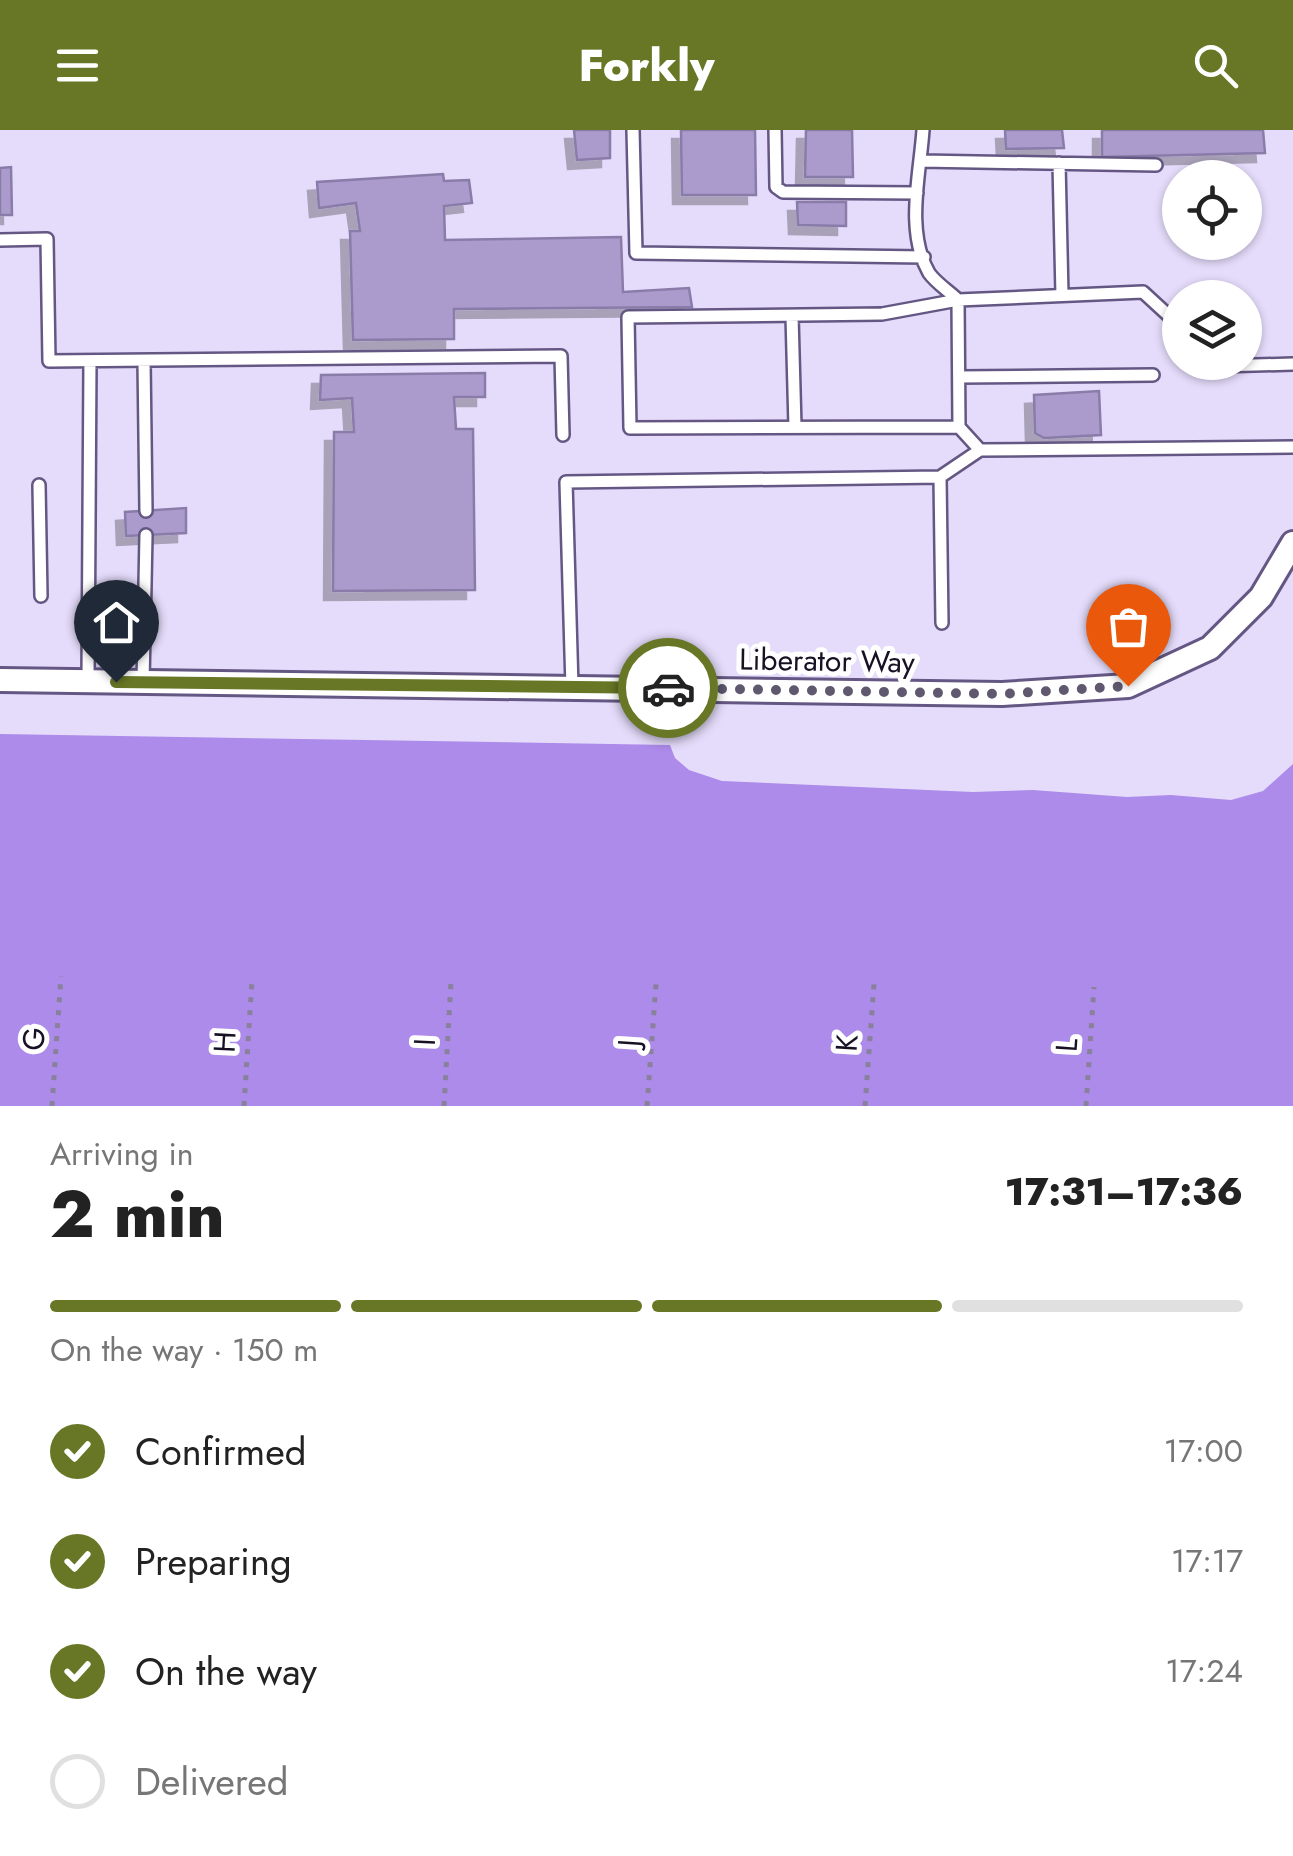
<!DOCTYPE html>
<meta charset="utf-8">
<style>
body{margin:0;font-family:Jost,sans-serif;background:#f2f2f2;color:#222;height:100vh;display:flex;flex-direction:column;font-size:38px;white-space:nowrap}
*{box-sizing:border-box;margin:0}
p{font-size:32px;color:#767676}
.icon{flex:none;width:55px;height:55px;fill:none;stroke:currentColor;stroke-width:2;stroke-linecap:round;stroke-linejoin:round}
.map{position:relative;height:976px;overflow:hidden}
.side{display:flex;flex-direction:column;background:#fff;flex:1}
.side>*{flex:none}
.buttons{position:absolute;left:1162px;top:30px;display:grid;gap:20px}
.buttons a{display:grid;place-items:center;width:100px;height:100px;border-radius:50%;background:#fff;box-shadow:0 2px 8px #0004;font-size:50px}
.pin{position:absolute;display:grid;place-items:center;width:85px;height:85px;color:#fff;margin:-102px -42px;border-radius:50% 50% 50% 0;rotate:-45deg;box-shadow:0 0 10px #0007}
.pin .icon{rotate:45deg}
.courier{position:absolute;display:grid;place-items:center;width:100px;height:100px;margin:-50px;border:8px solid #687725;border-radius:50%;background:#fff;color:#222;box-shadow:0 2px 12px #0007}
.summary em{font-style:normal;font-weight:800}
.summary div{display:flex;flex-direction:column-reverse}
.summary{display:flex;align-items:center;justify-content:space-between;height:170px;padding:0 50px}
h1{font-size:65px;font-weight:800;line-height:75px}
.bar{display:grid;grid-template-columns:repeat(4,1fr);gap:15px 10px;align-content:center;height:120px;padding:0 50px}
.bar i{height:12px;border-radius:8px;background:#e0e0e0}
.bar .on{background:#687725}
.bar p{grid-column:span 4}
ol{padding:0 50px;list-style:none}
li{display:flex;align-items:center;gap:30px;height:110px}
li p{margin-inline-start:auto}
li .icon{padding:10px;border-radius:50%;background:#687725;color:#fff;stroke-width:4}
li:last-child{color:#767676}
li i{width:55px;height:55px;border:5px solid #e0e0e0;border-radius:50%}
header{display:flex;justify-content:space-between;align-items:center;height:130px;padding:0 50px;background:#687725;color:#fff;font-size:45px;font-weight:800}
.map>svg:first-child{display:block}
.water{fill:#ad8bea}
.pier{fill:#e5dcfb}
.building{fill:#ab9bcc;stroke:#8a7ba9;stroke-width:2.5;filter:url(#shadow)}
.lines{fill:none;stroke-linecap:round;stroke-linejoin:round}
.lane-casing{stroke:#655783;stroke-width:16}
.street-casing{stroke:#655783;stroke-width:28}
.path{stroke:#89819b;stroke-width:5;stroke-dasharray:5 8;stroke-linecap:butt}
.lane{stroke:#fff;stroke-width:11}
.street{stroke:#fff;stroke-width:22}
.done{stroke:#5f586f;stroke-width:10;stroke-dasharray:0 18}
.route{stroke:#687725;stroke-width:12}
.labels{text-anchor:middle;stroke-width:10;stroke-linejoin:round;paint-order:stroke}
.street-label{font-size:30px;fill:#171123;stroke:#fff}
</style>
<header><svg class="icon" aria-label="menu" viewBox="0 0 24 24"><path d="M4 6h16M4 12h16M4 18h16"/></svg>Forkly<svg class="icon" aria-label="search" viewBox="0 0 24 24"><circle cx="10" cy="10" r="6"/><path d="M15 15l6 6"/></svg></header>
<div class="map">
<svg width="1293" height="976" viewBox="0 0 1293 976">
<defs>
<filter id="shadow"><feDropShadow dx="-9" dy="9" stdDeviation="0" flood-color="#0004"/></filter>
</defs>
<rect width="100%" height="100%" fill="#e5dcfb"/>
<path class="water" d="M 1293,566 L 1293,976 L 0,976 L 0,600 L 1221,610 Z"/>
<path class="pier" d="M 1293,561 L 1293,634 L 1263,661 L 1231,670 L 1171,665 L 1127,667 L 1033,660 L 973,662 L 722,651 L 689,640 L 675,628 L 670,615 L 0,604 L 0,595 L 712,604 L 1220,605 Z"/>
<path class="building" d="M 574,0 L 610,0 L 610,28 L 577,30 Z
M 681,0 L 755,0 L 756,65 L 682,65 Z
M 806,0 L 852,0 L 853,47 L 805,47 Z
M 1005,0 L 1062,0 L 1064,18 L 1006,19 Z
M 1102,0 L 1263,0 L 1265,23 L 1102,27 Z
M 11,37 L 12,85 L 0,85 L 0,38 Z
M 443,44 L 444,51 L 469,50 L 472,73 L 444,76 L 445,110 L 621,107 L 623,162 L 689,158 L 692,177 L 454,179 L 454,209 L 353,210 L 350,101 L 360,101 L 356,73 L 319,78 L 317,52 Z
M 797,72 L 846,72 L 846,96 L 798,95 Z
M 485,243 L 485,267 L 454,267 L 456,299 L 473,299 L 475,460 L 333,461 L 334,302 L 354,302 L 352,268 L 320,270 L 321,245 Z
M 1099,261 L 1101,305 L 1044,308 L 1035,303 L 1034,265 Z
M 186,378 L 186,403 L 126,406 L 125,382 Z"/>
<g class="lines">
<g class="lane-casing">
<path id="lane" d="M 633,0 L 636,123 L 924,127
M 775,0 L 776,57 L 783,62 L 917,63
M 923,0 C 920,45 905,101 929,143 C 936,153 950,162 958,170 L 959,297
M 921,31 L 1156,35
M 1059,33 L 1062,165
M 0,110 L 47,109 L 49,231 L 561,226 L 563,305
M 792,186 L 795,297
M 144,231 L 146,381
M 1216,232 L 1220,236 L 1293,234
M 959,247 L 1153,245
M 980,320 L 959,297 L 630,298 L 628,187 L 882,184 L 958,170 L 1143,162 L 1180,196
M 39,355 L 41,466
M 942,493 L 940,347 L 980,320 L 1293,317
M 88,551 L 90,231
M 143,552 L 146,405
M 572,557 L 566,352 L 940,347"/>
</g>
<g class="street-casing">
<path id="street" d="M 0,550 L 1002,564 L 1128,556 L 1210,518 L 1261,467 L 1293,413"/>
</g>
<path class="path" d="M 52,976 L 61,846
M 244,976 L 252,850
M 444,976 L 451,851
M 647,976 L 656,854
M 865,976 L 874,854
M 1086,976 L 1094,857"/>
<use href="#lane" class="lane"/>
<use href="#street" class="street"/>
</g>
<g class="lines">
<path class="done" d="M 668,558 L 1002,564 L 1128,556"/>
<path class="route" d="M 116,552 L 668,558"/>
</g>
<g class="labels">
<g class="street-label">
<text transform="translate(827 531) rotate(1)" y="10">Liberator Way</text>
<text transform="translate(34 909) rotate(-86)" y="10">G</text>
<text transform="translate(225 912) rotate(-87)" y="10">H</text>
<text transform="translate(425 912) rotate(-87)" y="10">I</text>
<text transform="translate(629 913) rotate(-86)" y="10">J</text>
<text transform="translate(847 913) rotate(-86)" y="10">K</text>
<text transform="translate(1067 915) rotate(-86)" y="10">L</text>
</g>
</g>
</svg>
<div class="buttons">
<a><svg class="icon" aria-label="locate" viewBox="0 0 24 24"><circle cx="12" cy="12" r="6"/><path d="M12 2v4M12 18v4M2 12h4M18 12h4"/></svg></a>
<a><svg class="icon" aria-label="layers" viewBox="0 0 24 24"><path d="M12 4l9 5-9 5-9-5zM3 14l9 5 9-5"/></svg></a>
</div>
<div class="pin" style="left:1128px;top:556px;background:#ea580c"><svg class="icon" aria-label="bag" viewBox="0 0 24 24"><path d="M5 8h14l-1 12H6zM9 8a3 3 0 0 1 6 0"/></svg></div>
<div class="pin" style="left:116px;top:552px;background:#1f2937"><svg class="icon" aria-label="home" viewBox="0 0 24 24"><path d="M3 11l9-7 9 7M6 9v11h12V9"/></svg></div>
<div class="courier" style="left:668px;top:558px"><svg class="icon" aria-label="car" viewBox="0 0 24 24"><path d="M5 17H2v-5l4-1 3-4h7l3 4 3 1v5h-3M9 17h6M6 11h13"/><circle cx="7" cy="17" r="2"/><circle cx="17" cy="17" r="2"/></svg></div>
</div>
<section class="side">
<div class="summary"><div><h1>2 min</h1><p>Arriving in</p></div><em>17:31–17:36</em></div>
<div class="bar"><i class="on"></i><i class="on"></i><i class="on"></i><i></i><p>On the way · 150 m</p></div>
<ol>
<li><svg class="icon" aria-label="check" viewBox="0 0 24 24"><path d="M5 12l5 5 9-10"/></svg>Confirmed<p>17:00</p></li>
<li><svg class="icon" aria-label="check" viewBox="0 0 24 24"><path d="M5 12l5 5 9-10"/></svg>Preparing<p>17:17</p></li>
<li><svg class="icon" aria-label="check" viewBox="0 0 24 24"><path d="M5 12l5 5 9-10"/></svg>On the way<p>17:24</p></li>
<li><i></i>Delivered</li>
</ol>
</section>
